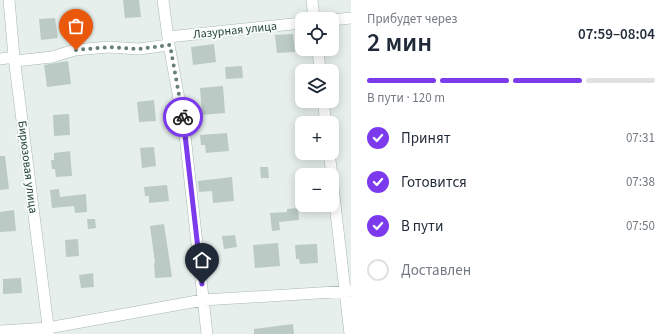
<!DOCTYPE html>
<html lang="ru">
<meta charset="utf-8">
<style>
body{margin:0;font-family:"Source Sans 3",sans-serif;background:#f6f6f7;color:#1f2937;height:100vh;display:flex;flex-direction:column;font-size:15px;white-space:nowrap}
*{box-sizing:border-box;margin:0}
p{font-size:13px;color:#747a83}
.icon{flex:none;width:22px;height:22px;fill:none;stroke:currentColor;stroke-width:2;stroke-linecap:round;stroke-linejoin:round}
.map{position:relative;flex:1;overflow:hidden}
.sheet{display:flex;flex-direction:column;background:#fff;width:320px}
.sheet>*{flex:none}
.fabs{position:absolute;left:295px;top:12px;display:grid;gap:8px}
.fabs a{display:grid;place-items:center;width:44px;height:44px;border-radius:8px;background:#fff;box-shadow:0 2px 10px #0003;font-size:20px}
.pin{position:absolute;display:grid;place-items:center;width:34px;height:34px;color:#fff;margin:-41px -17px;border-radius:50% 50% 50% 0;rotate:-45deg;box-shadow:0 0 4px #0007}
.pin .icon{rotate:45deg}
.courier{position:absolute;display:grid;place-items:center;width:40px;height:40px;margin:-20px;border:3px solid #7c3aed;border-radius:50%;background:#fff;color:#222;box-shadow:0 1px 5px #0007}
.headline em{font-style:normal;font-weight:600}
.headline div{display:flex;flex-direction:column-reverse}
.headline{display:flex;align-items:center;justify-content:space-between;height:68px;padding:0 16px}
h1{font-size:26px;font-weight:600;line-height:30px}
.bar{display:grid;grid-template-columns:repeat(4,1fr);gap:6px 4px;align-content:center;height:48px;padding:0 16px}
.bar i{height:5px;border-radius:3px;background:#e0e1e3}
.bar .active{background:#7c3aed}
.bar p{grid-column:span 4}
ol{padding:0 16px;list-style:none}
li{display:flex;align-items:center;gap:12px;height:44px}
li p{margin-inline-start:auto}
li .icon{padding:4px;border-radius:50%;background:#7c3aed;color:#fff;stroke-width:4}
li:last-child{color:#747a83}
li i{width:22px;height:22px;border:2px solid #e0e1e3;border-radius:50%}
main{display:flex;flex:1;min-height:0}
.map>svg:first-child{display:block}
.building{fill:#bbcac4}
.lines{fill:none;stroke-linecap:round;stroke-linejoin:round}
.minor-casing{stroke:#a8b8b2;stroke-width:12}
.minor{stroke:#fff;stroke-width:11}
.done{stroke:#687f78;stroke-width:4;stroke-dasharray:0 7.2}
.route{stroke:#7c3aed;stroke-width:5}
.labels{text-anchor:middle;stroke-width:4;stroke-linejoin:round;paint-order:stroke}
.street-label{font-size:12px;fill:#24423a;stroke:#f7fbf9}
</style>
<main>
<div class="map">
<svg width="351" height="334" viewBox="0 0 351 334">
<rect width="100%" height="100%" fill="#e6efeb"/>
<path class="building" d="M 123,0 L 139,0 L 141,17 L 125,18 Z
M 55,18 L 58,38 L 41,40 L 39,19 Z
M 293,34 L 295,52 L 277,53 L 275,35 Z
M 214,44 L 216,62 L 193,65 L 191,47 Z
M 68,61 L 71,84 L 47,87 L 44,65 Z
M 242,66 L 243,78 L 226,79 L 225,67 Z
M 223,86 L 225,113 L 202,115 L 200,88 Z
M 154,100 L 156,121 L 139,122 L 137,102 Z
M 69,114 L 70,135 L 54,136 L 53,115 Z
M 227,133 L 229,151 L 206,153 L 205,145 L 201,145 L 200,135 Z
M 154,147 L 156,166 L 142,168 L 140,148 Z
M 70,151 L 72,176 L 56,177 L 55,169 L 52,169 L 51,160 L 54,160 L 54,153 Z
M 0,156 L 5,156 L 9,189 L 0,190 Z
M 260,167 L 268,167 L 269,178 L 261,178 Z
M 232,177 L 234,201 L 213,203 L 212,191 L 199,192 L 198,181 Z
M 167,185 L 169,201 L 149,203 L 149,196 L 145,196 L 144,187 Z
M 59,189 L 60,197 L 86,194 L 87,212 L 75,213 L 74,206 L 52,208 L 50,190 Z
M 298,208 L 299,220 L 279,222 L 280,230 L 272,231 L 270,213 L 287,212 L 287,209 Z
M 14,210 L 16,231 L 0,232 L 0,212 Z
M 87,219 L 95,219 L 96,228 L 88,229 Z
M 164,224 L 172,277 L 155,278 L 154,263 L 155,263 L 150,226 Z
M 235,235 L 237,247 L 224,249 L 222,236 Z
M 78,239 L 79,256 L 66,257 L 65,240 Z
M 278,243 L 280,266 L 255,268 L 253,245 Z
M 317,244 L 318,263 L 300,264 L 299,259 L 296,259 L 295,245 Z
M 93,273 L 94,287 L 81,288 L 79,275 Z
M 21,278 L 22,293 L 3,294 L 3,279 Z
M 293,324 L 294,334 L 254,334 L 254,329 Z"/>
<g class="lines">
<g class="minor-casing">
<path id="minor" d="M 9,0 L 14,57 L 49,334
M 163,0 L 169,45 L 184,126 L 207,334
M 312,0 L 314,19
M 332,20 L 351,18
M 168,37 L 302,23
M 318,49 L 320,71
M 0,59 L 14,57
M 15,61 L 52,57 L 75,50 L 109,47 L 139,49 L 169,45
M 323,101 L 326,123
M 329,153 L 332,175
M 332,178 L 350,334
M 0,331 L 48,328 L 203,300 L 351,291"/>
</g>
<use href="#minor" class="minor"/>
</g>
<g class="lines">
<path class="done" d="M 76,50 L 109,47 L 139,49 L 170,45 L 183,117"/>
<path class="route" d="M 183,117 L 202,284"/>
</g>
<g class="labels">
<g class="street-label">
<text transform="translate(235 30) rotate(-6)" y="4">Лазурная улица</text>
<text transform="translate(28 167) rotate(83)" y="4">Бирюзовая улица</text>
</g>
</g>
</svg>
<div class="fabs">
<a><svg class="icon" aria-label="locate" viewBox="0 0 24 24"><circle cx="12" cy="12" r="6"/><path d="M12 2v4M12 18v4M2 12h4M18 12h4"/></svg></a>
<a><svg class="icon" aria-label="layers" viewBox="0 0 24 24"><path d="M12 4l9 5-9 5-9-5zM3 14l9 5 9-5"/></svg></a>
<a>+</a>
<a>−</a>
</div>
<div class="pin" style="left:76px;top:50px;background:#ea580c"><svg class="icon" aria-label="bag" viewBox="0 0 24 24"><path d="M5 8h14l-1 12H6zM9 8a3 3 0 0 1 6 0"/></svg></div>
<div class="pin" style="left:202px;top:284px;background:#1f2937"><svg class="icon" aria-label="home" viewBox="0 0 24 24"><path d="M3 11l9-7 9 7M6 9v11h12V9"/></svg></div>
<div class="courier" style="left:183px;top:117px"><svg class="icon" aria-label="bike" viewBox="0 0 24 24"><circle cx="6" cy="16" r="4"/><circle cx="18" cy="16" r="4"/><path d="M6 16l4-8h5l3 8M10 8l3 8H6M13 5h3"/></svg></div>
</div>
<section class="sheet">
<div class="headline"><div><h1>2 мин</h1><p>Прибудет через</p></div><em>07:59–08:04</em></div>
<div class="bar"><i class="active"></i><i class="active"></i><i class="active"></i><i></i><p>В пути · 120 m</p></div>
<ol>
<li><svg class="icon" aria-label="check" viewBox="0 0 24 24"><path d="M5 12l5 5 9-10"/></svg>Принят<p>07:31</p></li>
<li><svg class="icon" aria-label="check" viewBox="0 0 24 24"><path d="M5 12l5 5 9-10"/></svg>Готовится<p>07:38</p></li>
<li><svg class="icon" aria-label="check" viewBox="0 0 24 24"><path d="M5 12l5 5 9-10"/></svg>В пути<p>07:50</p></li>
<li><i></i>Доставлен</li>
</ol>
</section>
</main>
